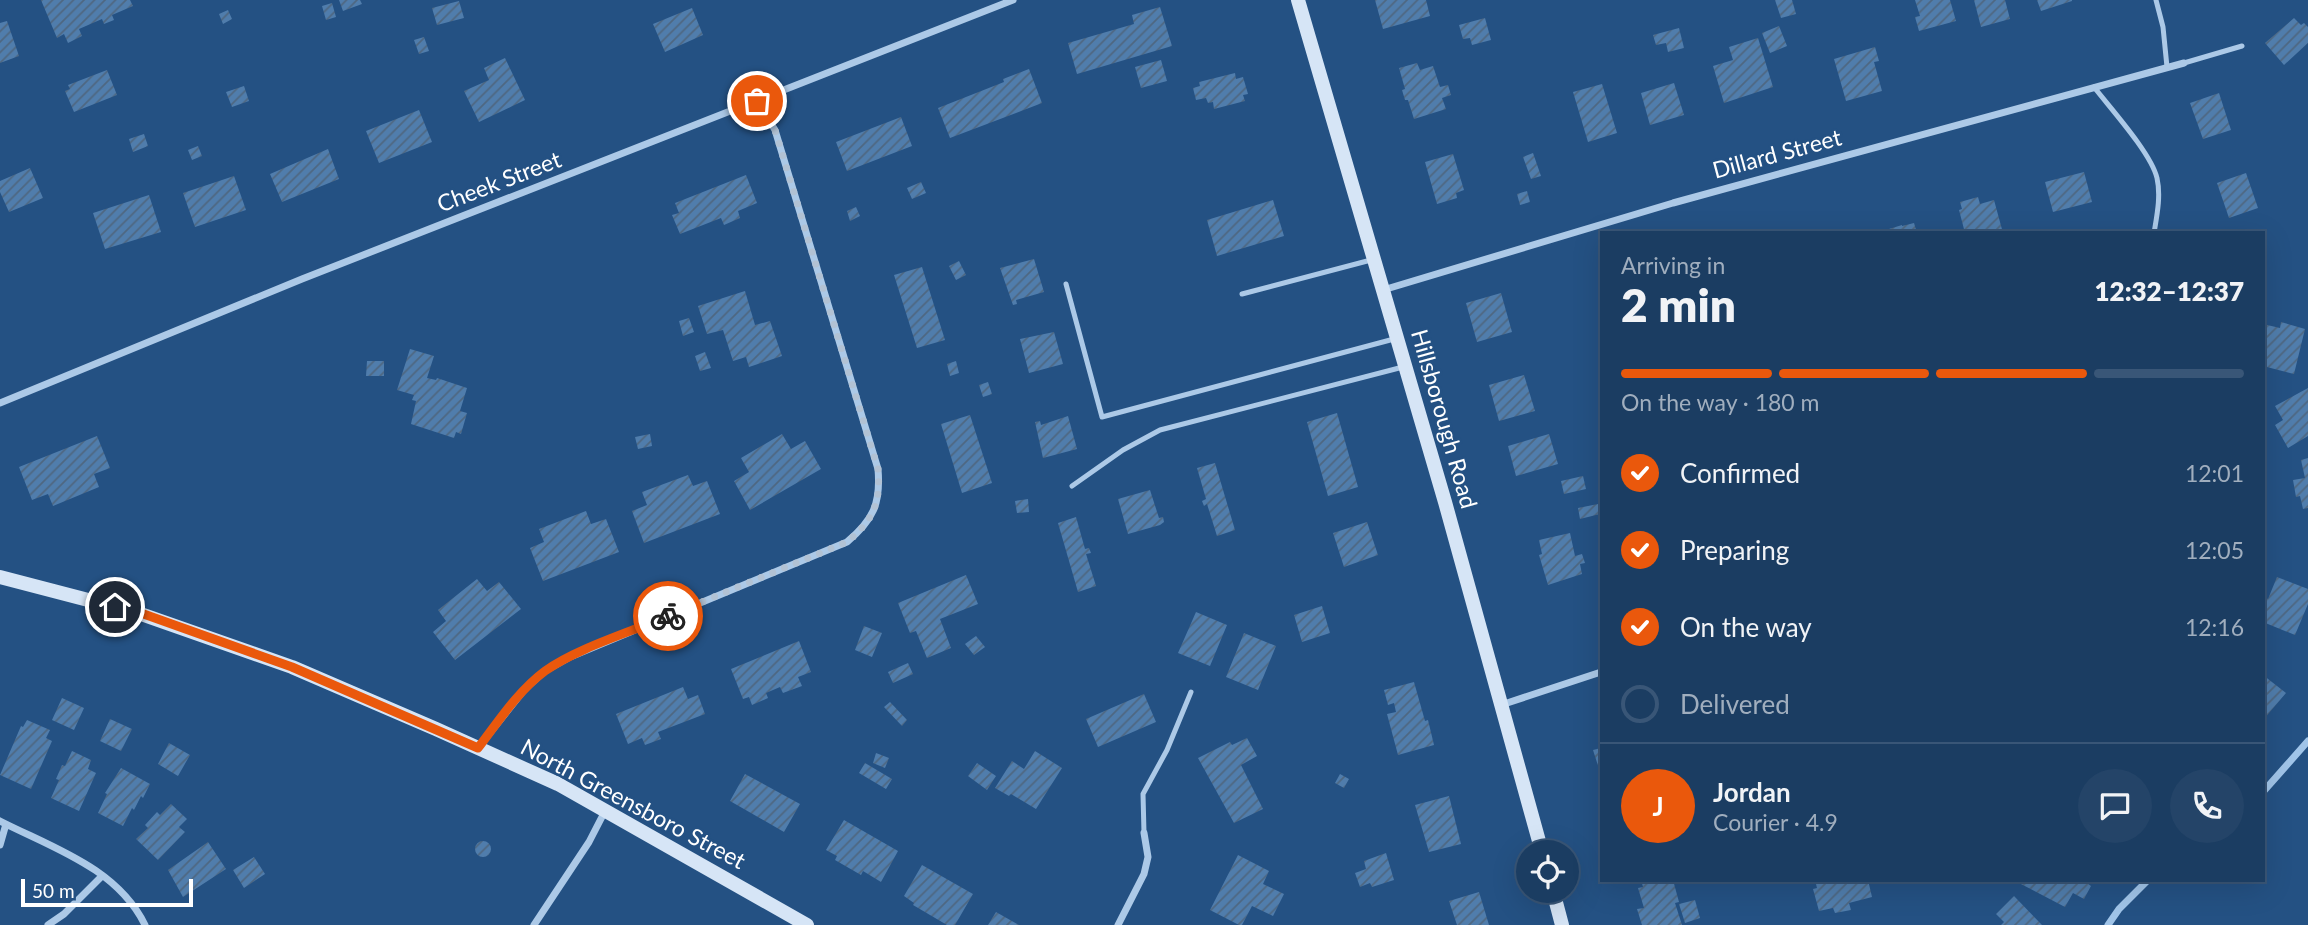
<!DOCTYPE html>
<meta charset="utf-8">
<style>
body{margin:0;font-family:Lato,sans-serif;background:#244468;color:#f1f3f6;height:100vh;display:flex;flex-direction:column;font-size:26px;white-space:nowrap}
*{box-sizing:border-box;margin:0}
p{font-size:23px;color:#a0aebe}
.icon{flex:none;width:38px;height:38px;fill:none;stroke:currentColor;stroke-width:2;stroke-linecap:round;stroke-linejoin:round}
.map{position:relative;flex:1;overflow:hidden}
.details{position:absolute;left:1600px;top:231px;width:665px;height:651px;display:flex;flex-direction:column;background:#1b3d62;border-radius:0px;box-shadow:0 7px 28px #0002,0 0 0 2px #395677}
.details>*{flex:none}
.buttons{position:absolute;left:1516px;top:840px;display:grid;gap:14px}
.buttons a{display:grid;place-items:center;width:63px;height:63px;border-radius:50%;background:#1b3d62;box-shadow:0 7px 28px #0002,0 0 0 2px #395677;font-size:35px}
.scale{position:absolute;left:21px;bottom:18px;width:172px;box-sizing:border-box;padding-left:7px;border:4px solid #fff;border-top:0;font-size:19px;line-height:24px;white-space:nowrap;color:#fff;-webkit-text-stroke:5px #245183;paint-order:stroke}
.pin{position:absolute;display:grid;place-items:center;width:60px;height:60px;color:#fff;margin:-30px;border:4px solid #fff;border-radius:50%;box-shadow:0 2px 7px #0007}
.courier{position:absolute;display:grid;place-items:center;width:70px;height:70px;margin:-35px;border:5px solid #ea580c;border-radius:50%;background:#fff;color:#222;box-shadow:0 2px 9px #0007}
.overview em{font-style:normal;font-weight:800}
.overview div{display:flex;flex-direction:column-reverse}
.overview{display:flex;align-items:center;justify-content:space-between;height:119px;padding:0 21px}
h1{font-size:46px;font-weight:800;line-height:52px}
.bar{display:grid;grid-template-columns:repeat(4,1fr);gap:10px 7px;align-content:center;height:84px;padding:0 21px}
.bar i{height:9px;border-radius:5px;background:#395677}
.bar .active{background:#ea580c}
.bar p{grid-column:span 4}
.line{display:flex;align-items:center;gap:18px;padding:0 21px;border-top:2px solid #395677}
.line div{flex:1}
.round{display:grid;place-items:center;flex:none;width:74px;height:74px;border-radius:37px;background:#244468}
ol{padding:0 21px;list-style:none}
li{display:flex;align-items:center;gap:21px;height:77px}
li p{margin-inline-start:auto}
li .icon{padding:7px;border-radius:50%;background:#ea580c;color:#fff;stroke-width:4}
li:last-child{color:#a0aebe}
li i{width:38px;height:38px;border:4px solid #395677;border-radius:50%}
.map>svg:first-child{display:block}
.lines{fill:none;stroke-linecap:round;stroke-linejoin:round}
.stream{stroke:#a0c4e8;stroke-width:7}
.building{fill:url(#building-hatch)}
.lane{stroke:#acc9e7;stroke-width:5}
.street{stroke:#acc9e7;stroke-width:7}
.secondary{stroke:#d6e5f6;stroke-width:14}
.done{stroke:#b2c2d4;stroke-width:7;stroke-dasharray:0 12.6}
.route{stroke:#ea580c;stroke-width:9}
.labels{text-anchor:middle;stroke-width:5;stroke-linejoin:round;paint-order:stroke}
.street-label{font-size:23px;fill:#fff;stroke:#245183}
</style>
<div class="map">
<svg width="2308" height="925" viewBox="0 0 2308 925">
<defs>
<pattern id="building-hatch" width="6" height="6" patternUnits="userSpaceOnUse" patternTransform="scale(1.75)"><rect width="6" height="6" fill="#507dac"/><path d="M-1 1l2-2M0 6l6-6M5 7l2-2" fill="none" stroke="#4e6781"/></pattern>
</defs>
<rect width="100%" height="100%" fill="#245183"/>
<g class="lines">
<path class="stream" d="M 2263,792 L 2308,741
M 2108,925 L 2119,909 L 2148,880"/>
</g>
<path class="building" d="M 41,0 L 130,0 L 133,6 L 112,15 L 114,20 L 104,24 L 102,19 L 79,29 L 82,36 L 68,43 L 64,34 L 57,38 Z
M 339,0 L 360,0 L 362,4 L 343,11 Z
M 1375,0 L 1426,0 L 1430,16 L 1383,29 Z
M 1775,0 L 1792,0 L 1796,14 L 1781,18 Z
M 1915,0 L 1950,0 L 1956,21 L 1919,31 L 1915,17 L 1920,16 Z
M 1974,0 L 2005,0 L 2010,19 L 1981,27 Z
M 2037,0 L 2072,0 L 2072,1 L 2041,11 Z
M 459,1 L 464,18 L 437,25 L 432,8 Z
M 332,3 L 336,17 L 326,20 L 322,6 Z
M 1160,7 L 1172,46 L 1077,74 L 1068,43 L 1134,24 L 1132,15 Z
M 692,8 L 703,35 L 665,52 L 653,24 Z
M 228,10 L 232,19 L 223,24 L 219,14 Z
M 1485,18 L 1491,40 L 1472,45 L 1470,38 L 1463,39 L 1459,25 Z
M 2294,18 L 2301,25 L 2304,23 L 2308,27 L 2308,43 L 2284,65 L 2265,43 Z
M 7,21 L 19,56 L 0,63 L 0,23 Z
M 1779,26 L 1787,46 L 1770,53 L 1762,33 Z
M 1679,28 L 1684,48 L 1668,52 L 1666,43 L 1656,45 L 1653,35 Z
M 424,37 L 429,51 L 419,54 L 414,40 Z
M 1758,38 L 1773,87 L 1724,103 L 1713,66 L 1733,60 L 1729,47 Z
M 1875,47 L 1879,61 L 1874,62 L 1882,91 L 1846,101 L 1834,59 Z
M 505,58 L 525,100 L 479,122 L 464,91 L 489,80 L 484,68 Z
M 1161,60 L 1167,81 L 1141,88 L 1135,67 Z
M 1417,63 L 1420,70 L 1433,66 L 1440,87 L 1448,85 L 1451,95 L 1442,98 L 1446,109 L 1414,119 L 1408,100 L 1405,100 L 1402,90 L 1405,89 L 1399,68 Z
M 1029,69 L 1042,103 L 950,138 L 938,108 L 1004,82 L 1003,79 Z
M 107,70 L 117,95 L 74,112 L 65,91 L 70,89 L 68,85 Z
M 1235,73 L 1236,79 L 1243,77 L 1248,94 L 1243,95 L 1245,101 L 1214,109 L 1213,102 L 1208,103 L 1206,98 L 1196,100 L 1193,88 L 1200,86 L 1199,82 Z
M 1674,83 L 1684,115 L 1650,125 L 1641,93 Z
M 1602,84 L 1617,133 L 1588,142 L 1573,92 Z
M 244,86 L 249,101 L 232,107 L 226,92 Z
M 2219,93 L 2231,130 L 2203,139 L 2190,103 Z
M 419,110 L 432,142 L 379,163 L 366,131 Z
M 901,117 L 912,146 L 847,171 L 836,142 Z
M 144,134 L 148,146 L 133,152 L 129,139 Z
M 198,146 L 202,156 L 192,160 L 188,150 Z
M 328,149 L 339,179 L 282,202 L 270,174 Z
M 1533,153 L 1541,176 L 1531,179 L 1523,157 Z
M 1453,154 L 1464,190 L 1456,193 L 1457,198 L 1437,204 L 1425,162 Z
M 30,168 L 43,198 L 9,212 L 0,192 L 0,181 Z
M 2084,172 L 2092,202 L 2053,212 L 2045,182 Z
M 2246,173 L 2258,208 L 2229,218 L 2217,183 Z
M 746,175 L 757,203 L 738,211 L 740,218 L 724,225 L 721,218 L 680,234 L 672,215 L 679,213 L 675,203 Z
M 234,176 L 246,210 L 195,227 L 183,193 Z
M 921,182 L 926,193 L 912,199 L 907,188 Z
M 1527,191 L 1530,202 L 1520,205 L 1517,194 Z
M 149,195 L 161,232 L 105,249 L 93,213 Z
M 1978,197 L 1980,204 L 1994,200 L 2003,233 L 1965,233 L 1959,210 L 1962,209 L 1960,202 Z
M 1273,200 L 1284,236 L 1217,256 L 1207,220 Z
M 856,207 L 860,216 L 850,221 L 847,211 Z
M 1914,223 L 1917,233 L 1876,233 L 1902,225 L 1902,226 Z
M 1034,259 L 1044,292 L 1016,300 L 1017,304 L 1013,305 L 1000,268 Z
M 959,261 L 966,275 L 956,280 L 949,266 Z
M 922,267 L 945,340 L 917,348 L 894,275 Z
M 745,291 L 755,325 L 770,321 L 782,356 L 749,367 L 746,357 L 733,361 L 723,330 L 707,334 L 698,306 Z
M 1501,293 L 1512,332 L 1477,342 L 1466,303 Z
M 689,318 L 694,332 L 683,336 L 679,321 Z
M 2281,322 L 2305,329 L 2294,374 L 2263,366 L 2263,324 L 2280,328 Z
M 1054,332 L 1063,364 L 1029,373 L 1020,339 Z
M 410,349 L 434,356 L 427,378 L 436,380 L 437,378 L 467,388 L 460,411 L 467,413 L 461,434 L 456,432 L 454,438 L 411,424 L 416,401 L 412,400 L 414,395 L 397,390 Z
M 705,352 L 711,368 L 700,371 L 695,356 Z
M 367,361 L 384,361 L 384,376 L 366,376 Z
M 956,361 L 959,373 L 950,376 L 947,364 Z
M 1524,375 L 1535,411 L 1499,421 L 1489,385 Z
M 988,382 L 992,394 L 983,397 L 979,385 Z
M 2308,388 L 2308,436 L 2288,448 L 2275,425 L 2283,420 L 2275,406 Z
M 1337,413 L 1358,487 L 1328,496 L 1307,422 Z
M 970,415 L 992,483 L 962,493 L 941,424 Z
M 1068,416 L 1077,449 L 1043,458 L 1035,422 L 1040,421 L 1041,425 Z
M 650,434 L 652,446 L 638,449 L 635,437 Z
M 782,434 L 791,449 L 805,441 L 821,469 L 750,510 L 734,481 L 749,472 L 741,458 Z
M 1549,434 L 1558,464 L 1516,476 L 1508,446 Z
M 97,436 L 110,468 L 94,474 L 99,487 L 53,506 L 48,494 L 32,500 L 19,467 Z
M 2308,458 L 2308,508 L 2303,509 L 2300,496 L 2296,497 L 2293,480 L 2305,478 L 2301,460 Z
M 1215,463 L 1235,530 L 1217,536 L 1207,504 L 1204,506 L 1202,501 L 1206,499 L 1197,468 Z
M 688,475 L 693,486 L 707,481 L 720,514 L 644,543 L 632,511 L 647,505 L 642,492 Z
M 1583,476 L 1586,489 L 1564,494 L 1561,481 Z
M 1150,490 L 1159,518 L 1163,517 L 1164,522 L 1160,525 L 1128,534 L 1118,499 Z
M 1028,499 L 1029,512 L 1017,513 L 1015,501 Z
M 1598,504 L 1600,514 L 1580,519 L 1578,508 Z
M 586,511 L 591,524 L 606,519 L 619,552 L 543,581 L 530,548 L 544,542 L 539,529 Z
M 1076,517 L 1085,549 L 1089,548 L 1091,553 L 1086,554 L 1096,586 L 1078,592 L 1058,523 Z
M 1367,522 L 1378,555 L 1344,567 L 1333,533 Z
M 1570,533 L 1575,556 L 1582,554 L 1585,563 L 1580,564 L 1582,574 L 1548,585 L 1539,555 L 1542,554 L 1539,540 Z
M 966,575 L 978,604 L 940,619 L 951,648 L 927,658 L 916,631 L 910,633 L 898,603 Z
M 2277,577 L 2308,589 L 2308,604 L 2295,635 L 2263,622 L 2263,596 L 2268,599 Z
M 477,579 L 487,591 L 499,582 L 521,609 L 455,660 L 433,632 L 446,621 L 438,610 Z
M 1322,606 L 1330,633 L 1302,642 L 1294,615 Z
M 1196,612 L 1227,625 L 1210,666 L 1178,653 Z
M 864,626 L 882,633 L 872,657 L 855,650 Z
M 1244,633 L 1276,646 L 1258,690 L 1226,677 Z
M 976,636 L 985,647 L 974,655 L 965,644 Z
M 799,641 L 811,672 L 798,677 L 802,686 L 783,693 L 780,687 L 766,693 L 768,698 L 752,705 L 749,697 L 743,699 L 731,669 Z
M 908,663 L 913,674 L 893,683 L 888,672 Z
M 2263,675 L 2286,693 L 2263,720 Z
M 1414,682 L 1425,721 L 1428,720 L 1434,745 L 1398,755 L 1387,714 L 1396,712 L 1394,703 L 1388,705 L 1384,690 Z
M 683,687 L 688,699 L 698,695 L 705,714 L 658,732 L 661,739 L 645,745 L 642,738 L 628,744 L 616,714 Z
M 1144,694 L 1156,722 L 1098,747 L 1086,719 Z
M 62,698 L 84,708 L 74,730 L 52,720 Z
M 890,702 L 907,720 L 902,726 L 884,707 Z
M 110,719 L 132,729 L 121,751 L 100,741 Z
M 27,720 L 50,730 L 46,738 L 52,741 L 31,789 L 0,775 L 21,726 L 23,727 Z
M 1247,738 L 1257,756 L 1241,765 L 1263,809 L 1234,823 L 1198,758 L 1230,742 L 1232,745 Z
M 169,743 L 190,755 L 178,776 L 158,764 Z
M 1601,748 L 1601,775 L 1593,750 Z
M 72,751 L 91,760 L 88,769 L 96,773 L 79,811 L 51,798 L 59,780 L 56,779 L 62,765 L 65,766 Z
M 1035,751 L 1062,768 L 1036,809 L 1011,794 L 1009,796 L 995,788 L 1012,761 L 1024,769 Z
M 876,753 L 889,758 L 885,768 L 873,763 Z
M 865,763 L 892,779 L 886,789 L 859,773 Z
M 977,763 L 996,776 L 987,790 L 968,776 Z
M 121,768 L 150,784 L 143,798 L 141,796 L 134,810 L 132,808 L 123,826 L 98,813 L 107,794 L 105,793 Z
M 745,774 L 800,804 L 784,832 L 730,801 Z
M 1340,774 L 1349,779 L 1344,788 L 1335,783 Z
M 1449,796 L 1461,844 L 1429,852 L 1415,805 Z
M 171,804 L 187,819 L 179,827 L 185,832 L 158,860 L 136,839 L 148,828 L 145,825 L 157,812 L 160,815 Z
M 844,820 L 898,851 L 881,882 L 863,871 L 861,875 L 835,860 L 837,856 L 826,850 Z
M475 849a8 8 0 1 1 16 0a8 8 0 1 1-16 0Z
M 208,842 L 226,869 L 183,897 L 168,870 Z
M 1386,853 L 1394,880 L 1372,887 L 1370,883 L 1360,887 L 1355,873 L 1366,869 L 1364,861 Z
M 1238,855 L 1269,871 L 1263,884 L 1284,894 L 1273,916 L 1252,906 L 1242,925 L 1239,925 L 1210,910 Z
M 254,857 L 265,874 L 244,888 L 233,870 Z
M 922,865 L 973,894 L 955,925 L 947,925 L 913,905 L 914,903 L 904,896 Z
M 1641,880 L 1673,880 L 1679,902 L 1675,903 L 1682,925 L 1642,925 L 1637,909 L 1644,908 L 1638,888 L 1643,887 Z
M 1815,880 L 1868,880 L 1872,897 L 1849,903 L 1851,910 L 1835,913 L 1833,908 L 1819,911 L 1813,889 L 1817,888 Z
M 2020,880 L 2083,880 L 2091,886 L 2084,899 L 2073,893 L 2065,907 L 2019,883 Z
M 1479,892 L 1489,925 L 1457,925 L 1449,901 Z
M 2014,896 L 2042,925 L 2001,925 L 2004,922 L 1996,914 Z
M 1695,900 L 1700,918 L 1685,923 L 1679,904 Z
M 996,912 L 1019,925 L 988,925 Z"/>
<g class="lines">
<path class="lane" d="M 2156,0 L 2163,27 L 2167,67
M 2184,63 L 2242,46
M 2094,87 C 2111,109 2151,153 2157,178 C 2161,196 2157,215 2154,233
M 1066,284 L 1102,417 L 1394,339
M 1242,294 L 1371,260
M 1072,486 L 1123,450 L 1160,430 L 1403,367
M 1144,833 L 1143,794 L 1167,750 L 1191,692"/>
<path class="street" d="M 1383,290 L 1673,203 L 2184,63
M 0,403 L 302,279 L 1013,0
M 1501,705 L 1601,672
M 478,748 L 524,690 L 545,671 L 570,657 L 847,542 C 873,520 881,504 878,469 L 775,130 L 757,101
M 0,821 C 53,848 117,868 145,925
M 0,845 L 6,824
M 48,925 L 64,914 L 102,876
M 534,925 L 589,842 L 605,811
M 1118,925 L 1144,874 L 1148,857 L 1144,833"/>
<path class="secondary" d="M 1298,0 L 1445,502 L 1542,852
M 0,577 L 138,613 L 292,667 L 436,729 L 558,784 L 807,925
M 1553,891 L 1562,925"/>
</g>
<g class="lines">
<path class="done" d="M 668,616 L 847,542 C 873,520 881,504 878,469 L 775,130 L 757,101"/>
<path class="route" d="M 115,607 L 138,612 L 292,667 L 478,748 C 498,722 518,691 545,671 C 577,648 631,632 668,616"/>
</g>
<g class="labels">
<g class="street-label">
<text transform="translate(1777 154) rotate(-15)" y="8">Dillard Street</text>
<text transform="translate(499 182) rotate(-21)" y="8">Cheek Street</text>
<text transform="translate(1444 419) rotate(74)" y="8">Hillsborough Road</text>
<text transform="translate(633 804) rotate(28)" y="8">North Greensboro Street</text>
</g>
</g>
</svg>
<div class="buttons">
<a><svg class="icon" aria-label="locate" viewBox="0 0 24 24"><circle cx="12" cy="12" r="6"/><path d="M12 2v4M12 18v4M2 12h4M18 12h4"/></svg></a>
</div>
<div class="scale">50 m</div>
<div class="pin" style="left:757px;top:101px;background:#ea580c"><svg class="icon" aria-label="bag" viewBox="0 0 24 24"><path d="M5 8h14l-1 12H6zM9 8a3 3 0 0 1 6 0"/></svg></div>
<div class="pin" style="left:115px;top:607px;background:#1f2937"><svg class="icon" aria-label="home" viewBox="0 0 24 24"><path d="M3 11l9-7 9 7M6 9v11h12V9"/></svg></div>
<div class="courier" style="left:668px;top:616px"><svg class="icon" aria-label="bike" viewBox="0 0 24 24"><circle cx="6" cy="16" r="4"/><circle cx="18" cy="16" r="4"/><path d="M6 16l4-8h5l3 8M10 8l3 8H6M13 5h3"/></svg></div>
<section class="details">
<div class="overview"><div><h1>2 min</h1><p>Arriving in</p></div><em>12:32–12:37</em></div>
<div class="bar"><i class="active"></i><i class="active"></i><i class="active"></i><i></i><p>On the way · 180 m</p></div>
<ol>
<li><svg class="icon" aria-label="check" viewBox="0 0 24 24"><path d="M5 12l5 5 9-10"/></svg>Confirmed<p>12:01</p></li>
<li><svg class="icon" aria-label="check" viewBox="0 0 24 24"><path d="M5 12l5 5 9-10"/></svg>Preparing<p>12:05</p></li>
<li><svg class="icon" aria-label="check" viewBox="0 0 24 24"><path d="M5 12l5 5 9-10"/></svg>On the way<p>12:16</p></li>
<li><i></i>Delivered</li>
</ol>
<div class="line" style="height:126px"><b class="round" style="background:#ea580c;color:#fff">J</b><div><b>Jordan</b><p>Courier · 4.9</p></div><a class="round"><svg class="icon" aria-label="chat" viewBox="0 0 24 24"><path d="M4 5h16v11H9l-5 4z"/></svg></a><a class="round"><svg class="icon" aria-label="phone" viewBox="0 0 24 24"><path d="M5 4h4l2 5-3 2q2 4 5 5l2-3 5 2v4C11 20 4 13 5 4z"/></svg></a></div>
</section>
</div>
